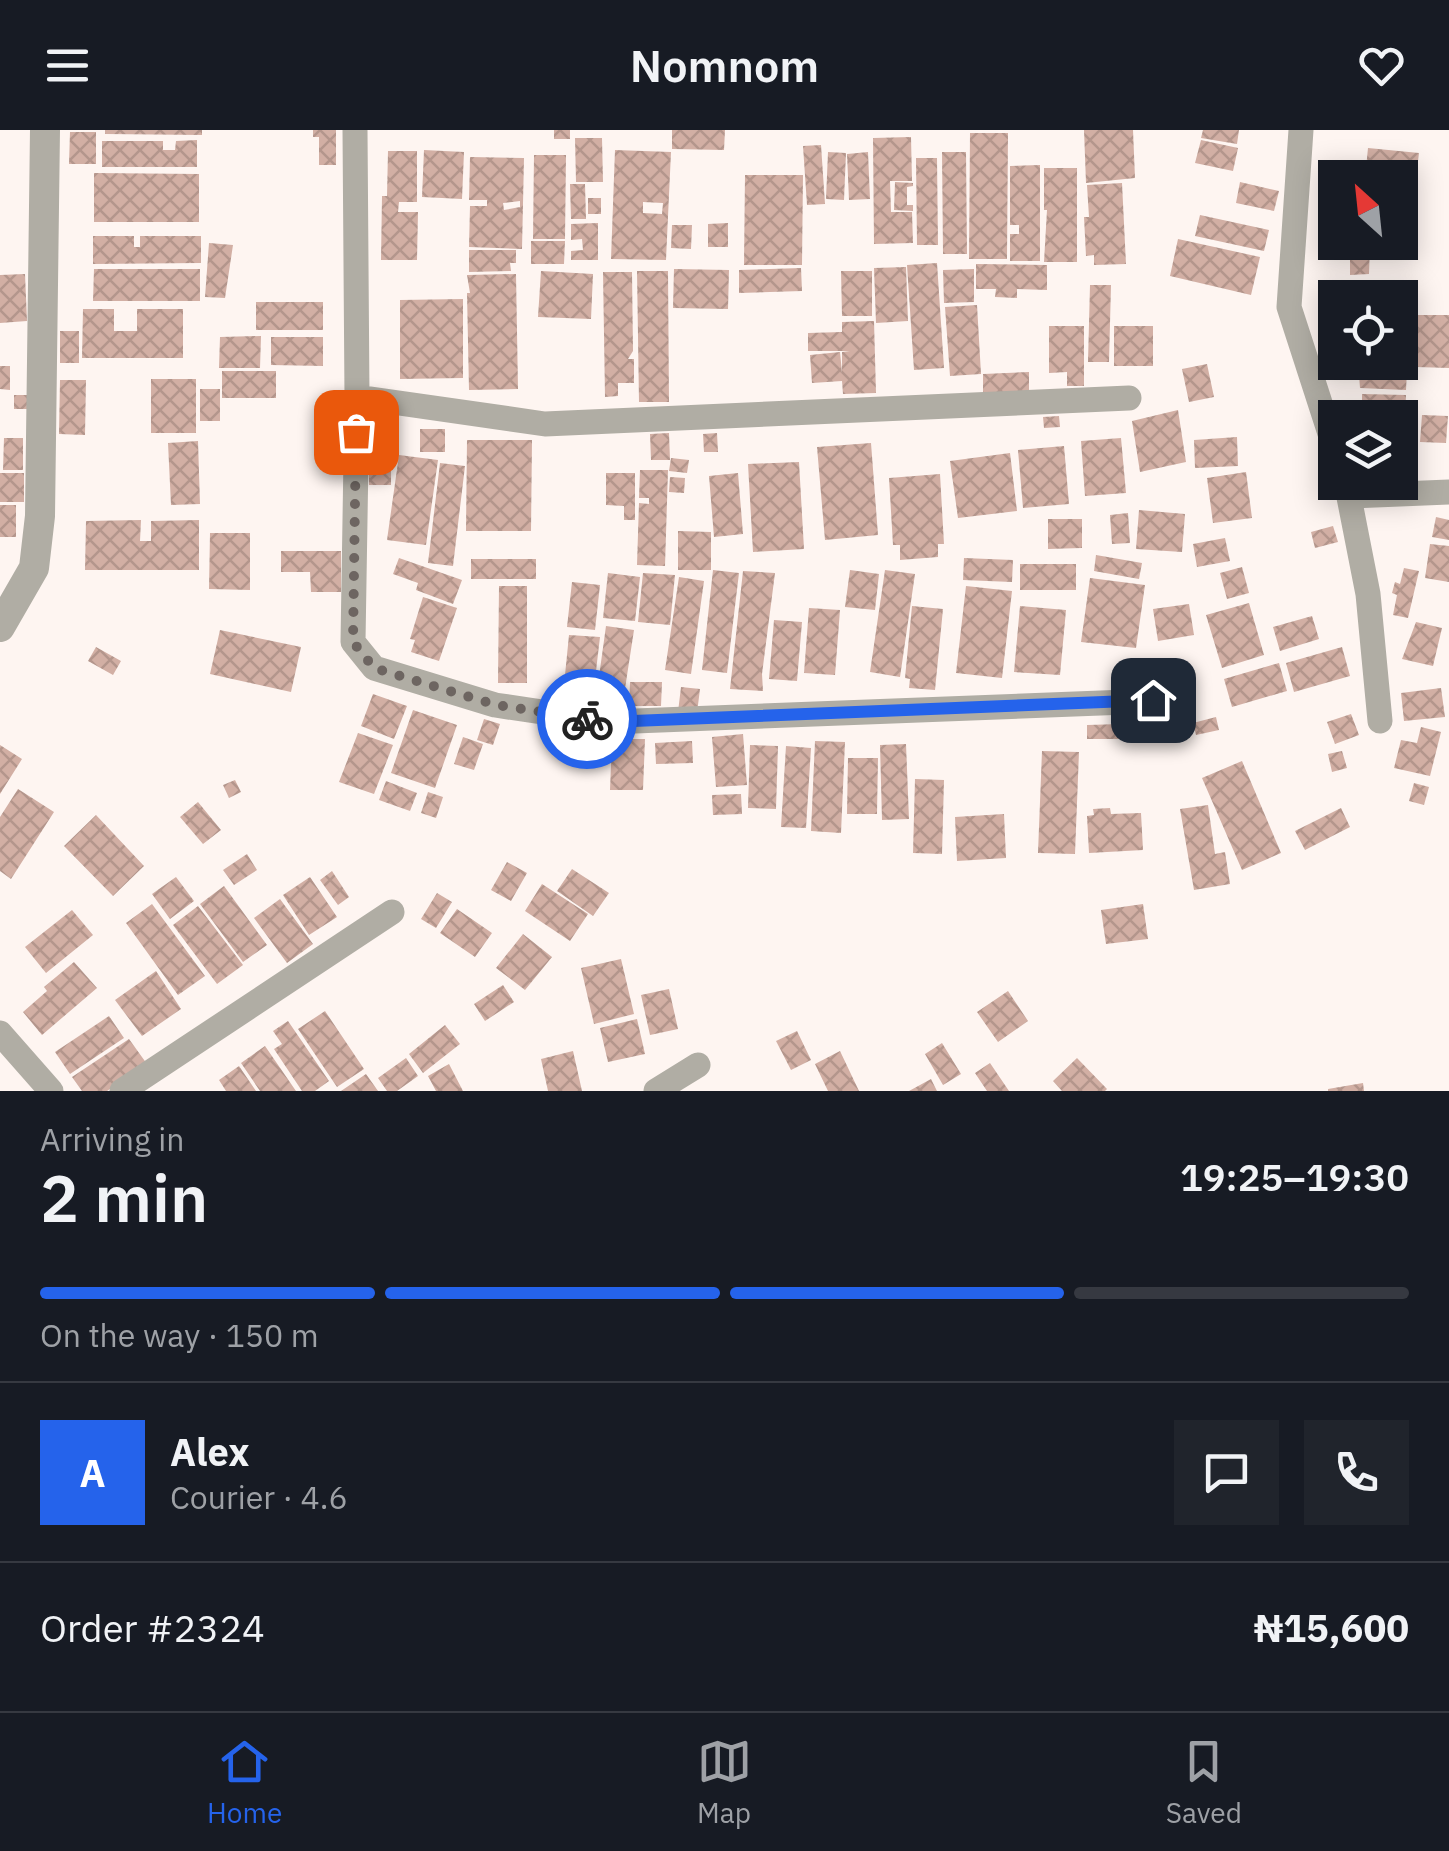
<!DOCTYPE html>
<meta charset="utf-8">
<style>
body{margin:0;font-family:"IBM Plex Sans",sans-serif;background:#20242c;color:#f1f3f6;height:100vh;display:flex;flex-direction:column;font-size:38px;white-space:nowrap}
*{box-sizing:border-box;margin:0}
p{font-size:32px;color:#9ea1a6}
.icon{flex:none;width:55px;height:55px;fill:none;stroke:currentColor;stroke-width:2;stroke-linecap:round;stroke-linejoin:round}
.map{position:relative;height:961px;overflow:hidden}
.sheet{display:flex;flex-direction:column;background:#171b24;flex:1}
.sheet>*{flex:none}
.needle{width:65px;rotate:333deg}
.tools{position:absolute;left:1318px;top:30px;display:grid;gap:20px}
.tools a{display:grid;place-items:center;width:100px;height:100px;border-radius:0px;background:#171b24;box-shadow:0 5px 25px #0003;font-size:50px}
.pin{position:absolute;display:grid;place-items:center;width:85px;height:85px;color:#fff;margin:-42px;border-radius:20px;box-shadow:0 5px 15px #0006}
.courier{position:absolute;display:grid;place-items:center;width:100px;height:100px;margin:-50px;border:8px solid #2563eb;border-radius:50%;background:#fff;color:#222;box-shadow:0 2px 12px #0007}
.headline em{font-style:normal;font-weight:600}
.headline div{display:flex;flex-direction:column-reverse}
.headline{display:flex;align-items:center;justify-content:space-between;height:170px;padding:0 40px}
h1{font-size:65px;font-weight:600;line-height:75px}
.bar{display:grid;grid-template-columns:repeat(4,1fr);gap:15px 10px;align-content:center;height:120px;padding:0 40px}
.bar i{height:12px;border-radius:8px;background:#363941}
.bar .on{background:#2563eb}
.bar p{grid-column:span 4}
.line{display:flex;align-items:center;gap:25px;padding:0 40px;border-top:2px solid #363941}
.line div{flex:1}
.round{display:grid;place-items:center;flex:none;width:105px;height:105px;border-radius:0px;background:#20242c}
header{display:flex;justify-content:space-between;align-items:center;height:130px;padding:0 40px;background:#171b24;font-size:45px;font-weight:600}
.tabs{display:flex;justify-content:space-around;align-items:center;height:140px;border-top:2px solid #363941;background:#171b24;font-size:28px;color:#9ea1a6}
.tabs a{display:grid;justify-items:center;gap:5px}
.tabs .on{color:#2563eb}
.map>svg:first-child{display:block}
.building{fill:url(#building-cross-hatch);fill-rule:evenodd}
.lines{fill:none;stroke-linecap:round;stroke-linejoin:round}
.minor{stroke:#b0ada4;stroke-width:25}
.tertiary{stroke:#b0ada4;stroke-width:30}
.done{stroke:#6d6561;stroke-width:10;stroke-dasharray:0 18}
.route{stroke:#2563eb;stroke-width:12}
</style>
<header><svg class="icon" aria-label="menu" viewBox="0 0 24 24"><path d="M4 6h16M4 12h16M4 18h16"/></svg>Nomnom<svg class="icon" aria-label="heart" viewBox="0 0 24 24"><path d="M12 20l-8-8c-3-5 5-10 8-4 3-6 11-1 8 4z"/></svg></header>
<div class="map">
<svg width="1449" height="961" viewBox="0 0 1449 961">
<defs>
<pattern id="building-cross-hatch" width="8" height="8" patternUnits="userSpaceOnUse" patternTransform="scale(2.5)"><rect width="8" height="8" fill="#d2afa4"/><path d="M0 0l8 8M0 8l8-8" fill="none" stroke="#b4968c"/></pattern>
</defs>
<rect width="100%" height="100%" fill="#fef5f1"/>
<path class="building" d="M 105,0 L 202,0 L 202,5 L 105,4 Z
M 313,0 L 336,0 L 336,35 L 319,35 L 319,7 L 313,7 Z
M 554,0 L 570,0 L 570,9 L 554,9 Z
M 672,0 L 725,0 L 724,20 L 672,19 Z
M 1084,0 L 1133,0 L 1135,48 L 1086,53 Z
M 1203,0 L 1239,0 L 1237,14 L 1201,8 Z
M 70,2 L 96,2 L 96,34 L 69,34 Z
M 970,3 L 1008,3 L 1007,129 L 969,129 Z
M 911,7 L 912,51 L 890,51 L 891,82 L 912,82 L 913,113 L 874,114 L 873,8 Z
M 575,8 L 602,8 L 603,52 L 576,52 Z
M 197,10 L 197,37 L 102,37 L 102,11 L 163,11 L 163,20 L 175,20 L 176,11 Z
M 1201,10 L 1238,18 L 1233,41 L 1195,33 Z
M 821,15 L 825,74 L 807,75 L 803,16 Z
M 1368,18 L 1419,23 L 1414,64 L 1400,63 L 1400,48 L 1365,48 Z
M 424,20 L 464,22 L 462,69 L 422,67 Z
M 615,20 L 671,22 L 666,130 L 611,129 ZM 643,72 L 663,73 L 662,84 L 643,83 Z
M 388,21 L 417,21 L 417,72 L 399,72 L 398,82 L 418,82 L 417,130 L 381,130 L 382,66 L 387,66 Z
M 828,22 L 846,23 L 844,70 L 826,69 Z
M 868,22 L 870,69 L 849,70 L 847,24 Z
M 942,22 L 966,22 L 967,124 L 943,124 Z
M 534,25 L 566,25 L 565,109 L 533,109 Z
M 470,27 L 524,28 L 522,119 L 469,117 L 470,76 L 487,76 L 487,70 L 469,70 ZM 520,71 L 520,77 L 504,80 L 503,73 Z
M 916,28 L 937,28 L 938,115 L 917,115 Z
M 1040,35 L 1040,131 L 1010,131 L 1010,104 L 1019,104 L 1019,95 L 1010,95 L 1010,36 Z
M 1044,38 L 1077,38 L 1077,132 L 1044,132 L 1047,80 L 1044,80 Z
M 94,43 L 199,44 L 199,92 L 94,92 Z
M 745,45 L 803,45 L 802,135 L 744,135 Z
M 895,52 L 913,53 L 913,56 L 907,57 L 907,75 L 913,75 L 913,81 L 894,80 Z
M 1240,52 L 1279,61 L 1274,81 L 1236,73 Z
M 1122,53 L 1126,134 L 1094,135 L 1094,125 L 1086,126 L 1084,87 L 1089,87 L 1087,55 Z
M 570,54 L 585,54 L 586,89 L 571,89 Z
M 588,68 L 601,68 L 601,84 L 588,84 Z
M 1200,85 L 1269,100 L 1264,121 L 1195,106 Z
M 598,93 L 598,130 L 571,130 L 571,121 L 583,120 L 582,109 L 571,110 L 571,94 Z
M 728,93 L 728,117 L 708,117 L 708,94 Z
M 672,95 L 692,95 L 691,119 L 671,118 Z
M 93,106 L 134,106 L 134,117 L 140,117 L 140,106 L 201,106 L 201,133 L 93,134 Z
M 1178,109 L 1260,127 L 1251,165 L 1170,146 Z
M 531,111 L 565,111 L 564,134 L 531,134 Z
M 209,113 L 233,115 L 225,168 L 205,167 Z
M 1350,115 L 1370,116 L 1369,144 L 1350,145 Z
M 469,120 L 516,120 L 516,133 L 510,133 L 511,141 L 469,142 Z
M 937,133 L 944,238 L 914,240 L 907,135 Z
M 976,134 L 1047,135 L 1047,160 L 1017,159 L 1017,168 L 995,167 L 996,159 L 976,159 Z
M 906,137 L 908,191 L 876,193 L 874,138 Z
M 801,138 L 802,161 L 739,163 L 739,140 Z
M 94,139 L 200,139 L 200,171 L 93,171 Z
M 674,139 L 729,140 L 728,179 L 673,178 Z
M 974,139 L 974,172 L 944,173 L 943,140 Z
M 541,141 L 593,144 L 591,189 L 538,187 Z
M 637,141 L 668,141 L 669,272 L 639,272 Z
M 841,141 L 872,141 L 872,186 L 842,186 Z
M 603,142 L 632,142 L 633,221 L 628,229 L 634,229 L 634,253 L 618,253 L 618,266 L 605,267 Z
M 25,144 L 27,191 L 0,193 L 0,145 Z
M 516,144 L 518,259 L 469,260 L 467,163 L 470,163 L 467,145 Z
M 1090,155 L 1111,155 L 1109,232 L 1088,232 Z
M 463,169 L 463,248 L 400,249 L 400,170 Z
M 256,172 L 323,172 L 323,200 L 256,200 Z
M 977,175 L 981,244 L 950,246 L 945,177 Z
M 83,179 L 114,179 L 114,201 L 137,201 L 137,179 L 183,179 L 183,228 L 82,228 Z
M 1400,180 L 1409,181 L 1407,218 L 1400,218 Z
M 1417,185 L 1449,185 L 1449,238 L 1416,237 Z
M 874,191 L 876,263 L 843,264 L 842,251 L 812,253 L 810,225 L 840,222 L 842,243 L 842,222 L 850,221 L 808,221 L 808,203 L 842,202 L 842,192 Z
M 1049,196 L 1084,196 L 1084,256 L 1067,256 L 1067,242 L 1049,243 Z
M 1114,196 L 1153,196 L 1153,236 L 1114,236 Z
M 60,201 L 79,201 L 79,233 L 60,233 Z
M 261,206 L 260,238 L 219,238 L 220,207 Z
M 271,207 L 323,207 L 323,236 L 271,235 Z
M 1319,217 L 1335,218 L 1335,232 L 1339,232 L 1341,244 L 1324,247 Z
M 1400,221 L 1408,221 L 1406,260 L 1360,258 L 1358,232 L 1400,232 Z
M 1207,234 L 1214,267 L 1189,272 L 1182,239 Z
M 0,236 L 10,236 L 10,260 L 0,259 Z
M 222,241 L 276,241 L 276,268 L 222,268 Z
M 1029,242 L 1029,261 L 983,263 L 983,244 Z
M 151,249 L 196,249 L 196,303 L 151,303 Z
M 60,250 L 86,250 L 85,305 L 59,304 Z
M 200,259 L 220,259 L 220,291 L 200,291 Z
M 1362,264 L 1406,265 L 1405,290 L 1367,288 L 1368,279 L 1362,278 Z
M 14,265 L 27,265 L 27,279 L 14,279 Z
M 1178,280 L 1186,332 L 1140,342 L 1132,291 Z
M 1422,285 L 1448,286 L 1446,313 L 1420,312 Z
M 1059,286 L 1060,297 L 1044,298 L 1043,287 Z
M 420,299 L 445,299 L 445,322 L 420,322 Z
M 669,303 L 670,330 L 651,330 L 650,304 Z
M 717,303 L 718,322 L 704,322 L 703,304 Z
M 369,304 L 391,304 L 391,355 L 369,355 Z
M 1237,307 L 1238,336 L 1195,338 L 1194,310 Z
M 4,308 L 23,308 L 23,340 L 3,340 Z
M 1121,308 L 1126,363 L 1085,366 L 1081,311 Z
M 467,310 L 532,310 L 531,401 L 466,401 Z
M 198,311 L 200,374 L 171,375 L 168,313 Z
M 1400,312 L 1408,313 L 1407,349 L 1400,349 Z
M 871,313 L 878,405 L 825,410 L 817,317 Z
M 1064,316 L 1069,374 L 1023,378 L 1018,320 Z
M 1010,323 L 1017,381 L 958,388 L 950,331 Z
M 399,325 L 438,330 L 426,415 L 387,410 Z
M 671,328 L 689,330 L 687,343 L 669,341 Z
M 799,332 L 804,419 L 753,422 L 748,334 Z
M 440,333 L 465,336 L 453,436 L 428,433 Z
M 640,340 L 668,340 L 665,436 L 637,435 L 639,373 L 649,374 L 649,368 L 639,368 Z
M 1246,342 L 1252,388 L 1213,393 L 1207,348 Z
M 0,343 L 24,343 L 24,372 L 0,372 Z
M 606,343 L 635,343 L 635,390 L 624,390 L 624,376 L 606,375 Z
M 738,343 L 743,404 L 714,407 L 709,346 Z
M 940,344 L 944,414 L 938,414 L 938,427 L 900,430 L 900,415 L 893,415 L 889,348 Z
M 670,347 L 685,348 L 684,363 L 669,362 Z
M 0,375 L 16,375 L 16,407 L 0,407 Z
M 1139,380 L 1185,384 L 1182,422 L 1136,419 Z
M 1128,383 L 1130,413 L 1112,414 L 1110,385 Z
M 1436,387 L 1449,390 L 1449,410 L 1432,407 Z
M 1048,389 L 1082,389 L 1082,418 L 1048,419 Z
M 141,390 L 140,411 L 151,411 L 151,391 L 199,390 L 199,440 L 85,440 L 86,391 Z
M 1333,396 L 1338,412 L 1315,418 L 1311,402 Z
M 678,401 L 711,402 L 711,440 L 678,440 Z
M 210,403 L 250,403 L 250,460 L 209,459 Z
M 1225,408 L 1230,431 L 1197,437 L 1193,414 Z
M 1430,414 L 1449,416 L 1449,452 L 1425,448 Z
M 281,421 L 341,421 L 341,462 L 311,462 L 310,442 L 281,442 Z
M 1096,425 L 1142,433 L 1139,449 L 1094,441 Z
M 399,428 L 462,450 L 453,474 L 416,460 L 418,453 L 393,444 Z
M 964,428 L 1013,430 L 1012,452 L 963,450 Z
M 471,429 L 536,429 L 536,449 L 471,449 Z
M 1020,434 L 1076,434 L 1076,460 L 1020,460 Z
M 1242,437 L 1249,463 L 1227,469 L 1220,443 Z
M 1404,438 L 1419,441 L 1408,488 L 1393,485 L 1397,465 L 1392,463 L 1395,452 L 1400,454 Z
M 713,440 L 739,443 L 727,543 L 702,540 Z
M 850,440 L 879,444 L 875,480 L 845,477 Z
M 885,440 L 915,444 L 900,547 L 870,542 Z
M 743,441 L 775,443 L 762,544 L 763,561 L 730,559 Z
M 608,443 L 640,447 L 635,491 L 603,488 Z
M 643,443 L 675,445 L 670,495 L 638,492 Z
M 679,447 L 704,451 L 691,544 L 665,540 Z
M 1090,448 L 1145,455 L 1136,518 L 1081,512 Z
M 572,452 L 600,455 L 595,500 L 567,497 Z
M 499,456 L 527,456 L 527,553 L 498,553 Z
M 966,456 L 1012,461 L 1002,548 L 956,543 Z
M 423,467 L 457,478 L 439,531 L 411,522 L 415,510 L 410,509 Z
M 1249,473 L 1264,525 L 1222,538 L 1206,485 Z
M 1189,474 L 1194,505 L 1158,511 L 1153,479 Z
M 912,476 L 943,479 L 935,560 L 909,558 L 910,549 L 905,548 Z
M 1020,476 L 1066,480 L 1060,545 L 1014,542 Z
M 809,478 L 840,480 L 835,545 L 804,543 Z
M 1312,486 L 1319,509 L 1280,521 L 1273,497 Z
M 774,490 L 802,492 L 797,551 L 769,549 Z
M 1416,492 L 1442,498 L 1433,536 L 1402,529 Z
M 606,496 L 634,500 L 624,565 L 597,561 Z
M 220,500 L 301,517 L 291,562 L 210,544 Z
M 569,505 L 600,507 L 594,558 L 564,555 Z
M 96,517 L 121,531 L 113,545 L 88,531 Z
M 1342,517 L 1350,546 L 1294,562 L 1286,533 Z
M 1279,533 L 1287,561 L 1232,577 L 1224,549 Z
M 630,552 L 662,552 L 661,576 L 629,576 Z
M 681,557 L 700,559 L 697,583 L 678,582 Z
M 1441,558 L 1445,587 L 1404,591 L 1401,563 Z
M 373,564 L 407,576 L 394,609 L 361,596 Z
M 413,580 L 457,595 L 435,658 L 391,643 Z
M 1351,584 L 1359,605 L 1335,614 L 1327,592 Z
M 1216,587 L 1219,600 L 1196,605 L 1193,593 Z
M 484,589 L 500,594 L 493,615 L 477,610 Z
M 1121,594 L 1121,609 L 1087,609 L 1087,595 Z
M 1421,597 L 1441,602 L 1430,646 L 1394,638 L 1401,610 L 1417,613 Z
M 582,598 L 599,602 L 595,618 L 578,614 Z
M 358,603 L 393,615 L 374,664 L 339,652 Z
M 743,604 L 747,655 L 716,657 L 712,607 Z
M 463,607 L 483,614 L 474,640 L 454,634 Z
M 612,609 L 645,609 L 643,660 L 610,660 Z
M 692,611 L 693,633 L 656,634 L 655,613 Z
M 815,611 L 845,612 L 841,703 L 811,701 Z
M 906,614 L 909,689 L 882,690 L 880,615 Z
M 0,615 L 22,629 L 0,664 Z
M 750,615 L 778,616 L 776,679 L 748,678 Z
M 786,616 L 811,618 L 806,698 L 781,697 Z
M 1042,621 L 1079,622 L 1075,724 L 1038,723 Z
M 1342,621 L 1347,638 L 1332,642 L 1328,624 Z
M 848,628 L 878,628 L 877,684 L 847,684 Z
M 1242,631 L 1281,723 L 1242,740 L 1202,648 Z
M 915,649 L 944,650 L 942,724 L 913,723 Z
M 235,650 L 241,662 L 229,668 L 223,655 Z
M 386,651 L 417,663 L 410,681 L 379,670 Z
M 1414,653 L 1429,657 L 1424,675 L 1409,671 Z
M 18,659 L 54,682 L 11,749 L 0,741 L 0,687 Z
M 428,662 L 443,667 L 436,688 L 421,683 Z
M 741,664 L 742,684 L 713,685 L 712,665 Z
M 198,672 L 221,700 L 203,714 L 180,687 Z
M 1208,675 L 1215,724 L 1225,722 L 1230,754 L 1194,760 L 1180,679 Z
M 1110,678 L 1111,684 L 1141,683 L 1143,720 L 1089,723 L 1087,686 L 1094,685 L 1093,679 Z
M 1341,678 L 1350,697 L 1305,720 L 1295,701 Z
M 1004,684 L 1006,728 L 957,731 L 955,687 Z
M 96,685 L 144,736 L 113,766 L 64,716 Z
M 247,724 L 257,740 L 234,755 L 223,740 Z
M 507,732 L 527,743 L 511,771 L 491,760 Z
M 572,739 L 609,763 L 593,786 L 557,761 Z
M 332,741 L 349,767 L 338,775 L 320,750 Z
M 176,747 L 194,771 L 170,789 L 152,764 Z
M 310,747 L 337,787 L 309,805 L 283,765 Z
M 542,754 L 588,784 L 570,811 L 525,781 Z
M 224,756 L 267,815 L 243,832 L 200,774 Z
M 437,763 L 452,772 L 436,798 L 421,789 Z
M 280,769 L 313,814 L 287,833 L 254,788 Z
M 152,774 L 205,846 L 178,865 L 126,793 Z
M 1143,774 L 1148,809 L 1106,814 L 1101,780 Z
M 198,776 L 243,835 L 217,854 L 173,795 Z
M 457,779 L 492,803 L 475,827 L 440,803 Z
M 72,780 L 93,805 L 46,843 L 25,817 Z
M 523,804 L 552,827 L 525,860 L 496,838 Z
M 621,829 L 634,884 L 594,894 L 581,838 Z
M 74,832 L 97,858 L 42,905 L 23,882 L 47,861 L 44,857 Z
M 156,841 L 181,879 L 142,906 L 115,870 Z
M 503,855 L 514,872 L 485,891 L 474,874 Z
M 669,859 L 678,899 L 650,905 L 641,865 Z
M 1008,861 L 1028,891 L 998,912 L 977,882 Z
M 325,881 L 364,939 L 337,957 L 298,899 Z
M 109,886 L 124,908 L 70,944 L 55,922 Z
M 637,889 L 645,924 L 608,932 L 600,898 Z
M 288,891 L 329,951 L 315,961 L 302,961 L 274,919 L 282,914 L 273,901 Z
M 445,895 L 460,914 L 423,943 L 409,924 Z
M 797,901 L 811,930 L 791,940 L 776,911 Z
M 129,909 L 147,934 L 107,961 L 82,961 L 72,947 Z
M 942,913 L 961,944 L 943,955 L 925,924 Z
M 265,916 L 296,961 L 260,961 L 241,933 Z
M 573,921 L 582,961 L 548,961 L 541,929 Z
M 840,921 L 859,961 L 828,961 L 815,934 Z
M 406,928 L 418,946 L 397,961 L 387,961 L 378,948 Z
M 1077,928 L 1107,959 L 1105,961 L 1062,961 L 1053,951 Z
M 990,933 L 1009,961 L 987,961 L 975,943 Z
M 449,934 L 463,961 L 436,961 L 428,946 Z
M 239,936 L 256,961 L 226,961 L 219,950 Z
M 366,944 L 378,961 L 341,961 Z
M 931,949 L 937,961 L 909,961 Z
M 1363,953 L 1364,961 L 1328,961 L 1328,959 Z"/>
<g class="lines">
<path class="minor" d="M 355,0 L 357,267 L 353,512 L 374,538 L 495,575 L 609,592 L 1153,571
M 1301,0 L 1289,177 L 1335,319
M 357,267 L 545,294 L 1129,268
M 1346,352 L 1368,464 L 1380,591
M 1351,366 L 1449,362
M 0,903 L 51,961
M 122,961 L 392,782
M 656,961 L 698,935"/>
<path class="tertiary" d="M 0,497 L 34,438 L 40,386 L 45,0"/>
</g>
<g class="lines">
<path class="done" d="M 356,302 L 353,512 L 374,538 L 496,575 L 587,589"/>
<path class="route" d="M 587,589 L 608,592 L 1153,570"/>
</g>
</svg>
<div class="tools">
<a><svg class="needle" viewBox="-14 -14 28 28"><path d="M0-13l5 13h-10z" fill="#e53935"/><path d="M0 13l5-13h-10z" fill="#9ea1a6"/></svg></a>
<a><svg class="icon" aria-label="locate" viewBox="0 0 24 24"><circle cx="12" cy="12" r="6"/><path d="M12 2v4M12 18v4M2 12h4M18 12h4"/></svg></a>
<a><svg class="icon" aria-label="layers" viewBox="0 0 24 24"><path d="M12 4l9 5-9 5-9-5zM3 14l9 5 9-5"/></svg></a>
</div>
<div class="pin" style="left:356px;top:302px;background:#ea580c"><svg class="icon" aria-label="bag" viewBox="0 0 24 24"><path d="M5 8h14l-1 12H6zM9 8a3 3 0 0 1 6 0"/></svg></div>
<div class="pin" style="left:1153px;top:570px;background:#1f2937"><svg class="icon" aria-label="home" viewBox="0 0 24 24"><path d="M3 11l9-7 9 7M6 9v11h12V9"/></svg></div>
<div class="courier" style="left:587px;top:589px"><svg class="icon" aria-label="bike" viewBox="0 0 24 24"><circle cx="6" cy="16" r="4"/><circle cx="18" cy="16" r="4"/><path d="M6 16l4-8h5l3 8M10 8l3 8H6M13 5h3"/></svg></div>
</div>
<section class="sheet">
<div class="headline"><div><h1>2 min</h1><p>Arriving in</p></div><em>19:25–19:30</em></div>
<div class="bar"><i class="on"></i><i class="on"></i><i class="on"></i><i></i><p>On the way · 150 m</p></div>
<div class="line" style="height:180px"><b class="round" style="background:#2563eb;color:#fff">A</b><div><b>Alex</b><p>Courier · 4.6</p></div><a class="round"><svg class="icon" aria-label="chat" viewBox="0 0 24 24"><path d="M4 5h16v11H9l-5 4z"/></svg></a><a class="round"><svg class="icon" aria-label="phone" viewBox="0 0 24 24"><path d="M5 4h4l2 5-3 2q2 4 5 5l2-3 5 2v4C11 20 4 13 5 4z"/></svg></a></div>
<div class="line" style="height:130px"><div>Order #2324</div><b>₦15,600</b></div>
</section>
<nav class="tabs">
<a class="on"><svg class="icon" aria-label="home" viewBox="0 0 24 24"><path d="M3 11l9-7 9 7M6 9v11h12V9"/></svg>Home</a>
<a><svg class="icon" aria-label="map" viewBox="0 0 24 24"><path d="M3 6l6-2 6 2 6-2v14l-6 2-6-2-6 2zM9 4v14M15 6v14"/></svg>Map</a>
<a><svg class="icon" aria-label="saved" viewBox="0 0 24 24"><path d="M7 4h10v16l-5-4-5 4z"/></svg>Saved</a>
</nav>
